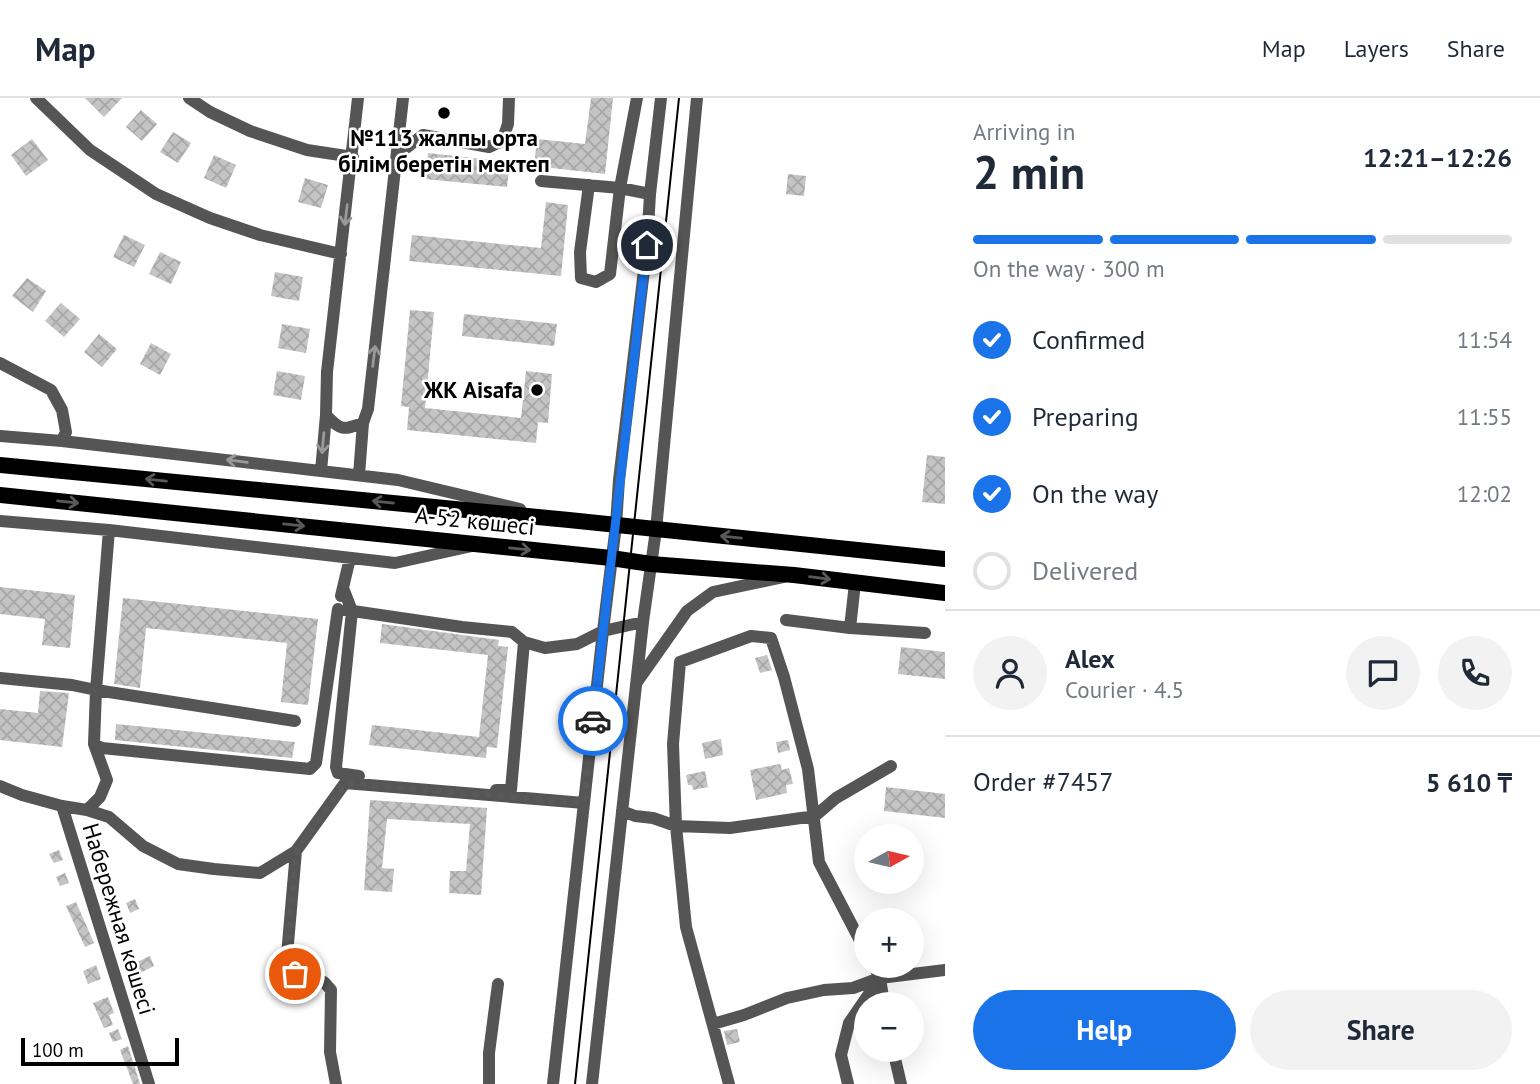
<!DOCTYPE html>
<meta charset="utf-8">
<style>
body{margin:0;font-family:"PT Sans",sans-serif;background:#f2f2f3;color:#1f2937;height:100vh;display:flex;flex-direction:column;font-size:26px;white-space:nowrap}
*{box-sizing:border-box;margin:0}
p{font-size:23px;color:#747a83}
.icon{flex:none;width:38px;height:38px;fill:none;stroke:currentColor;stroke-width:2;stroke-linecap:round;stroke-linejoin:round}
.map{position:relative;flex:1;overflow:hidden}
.panel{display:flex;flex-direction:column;background:#fff;width:595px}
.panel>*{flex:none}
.needle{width:46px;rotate:82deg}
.tools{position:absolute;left:854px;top:726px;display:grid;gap:14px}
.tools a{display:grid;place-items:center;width:70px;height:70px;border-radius:50%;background:#fff;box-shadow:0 7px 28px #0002;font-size:35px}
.scale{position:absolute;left:21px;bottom:18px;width:158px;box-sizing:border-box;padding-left:7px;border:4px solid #000;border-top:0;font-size:19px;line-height:24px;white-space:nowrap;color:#000;-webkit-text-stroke:5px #fff;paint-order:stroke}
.pin{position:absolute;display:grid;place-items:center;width:60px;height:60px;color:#fff;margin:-30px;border:4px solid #fff;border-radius:50%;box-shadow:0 2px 7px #0007}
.courier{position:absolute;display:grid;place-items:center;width:70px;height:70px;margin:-35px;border:5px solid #1a73e8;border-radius:50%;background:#fff;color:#222;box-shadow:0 2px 9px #0007}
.head em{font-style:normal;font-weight:700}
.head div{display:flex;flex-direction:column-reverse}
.head{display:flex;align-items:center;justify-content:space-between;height:119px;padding:0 28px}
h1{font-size:46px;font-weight:700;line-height:52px}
.bar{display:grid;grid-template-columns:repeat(4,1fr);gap:10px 7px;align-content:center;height:84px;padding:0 28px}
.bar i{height:9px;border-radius:5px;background:#e0e1e3}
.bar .active{background:#1a73e8}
.bar p{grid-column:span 4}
.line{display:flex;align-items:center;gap:18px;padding:0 28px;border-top:2px solid #e0e1e3}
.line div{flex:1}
.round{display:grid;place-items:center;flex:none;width:74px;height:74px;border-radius:37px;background:#f2f2f3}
ol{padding:0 28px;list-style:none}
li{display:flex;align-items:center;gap:21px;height:77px}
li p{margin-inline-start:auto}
li .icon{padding:7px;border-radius:50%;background:#1a73e8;color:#fff;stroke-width:4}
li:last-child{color:#747a83}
li i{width:38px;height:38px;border:4px solid #e0e1e3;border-radius:50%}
.button{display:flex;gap:14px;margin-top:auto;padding:14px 28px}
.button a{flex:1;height:80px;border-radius:42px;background:#1a73e8;color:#fff;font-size:28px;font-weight:700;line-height:80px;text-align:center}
.button a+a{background:#f2f2f3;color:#1f2937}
header{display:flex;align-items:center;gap:42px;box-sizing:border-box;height:98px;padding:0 35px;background:#fff;border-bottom:2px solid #e0e1e3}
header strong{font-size:33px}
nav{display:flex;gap:38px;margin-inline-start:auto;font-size:24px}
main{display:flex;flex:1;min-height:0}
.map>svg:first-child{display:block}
.building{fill:url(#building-cross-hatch)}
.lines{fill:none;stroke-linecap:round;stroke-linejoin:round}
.minor{stroke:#555;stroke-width:12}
.major{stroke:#000;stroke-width:16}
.tram{stroke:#000;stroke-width:2}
.oneway{stroke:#999}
.oneway2{stroke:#595959}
.done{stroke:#595959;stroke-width:7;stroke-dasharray:0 12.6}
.route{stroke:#1a73e8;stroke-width:9}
.poi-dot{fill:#000;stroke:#fff;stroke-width:2.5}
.labels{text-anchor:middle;stroke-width:5;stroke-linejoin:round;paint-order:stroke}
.poi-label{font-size:23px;font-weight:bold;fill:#000;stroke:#fff}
.street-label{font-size:23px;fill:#000;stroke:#fff}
</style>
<header>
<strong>Map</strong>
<nav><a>Map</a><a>Layers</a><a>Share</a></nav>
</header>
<main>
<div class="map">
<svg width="945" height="986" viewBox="0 0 945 986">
<defs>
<pattern id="building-cross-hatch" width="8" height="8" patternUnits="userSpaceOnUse" patternTransform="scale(1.75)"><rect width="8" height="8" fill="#c4c4c4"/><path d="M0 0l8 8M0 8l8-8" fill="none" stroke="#a7a7a7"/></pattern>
</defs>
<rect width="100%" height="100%" fill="#fff"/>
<path class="building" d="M 85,0 L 122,0 L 104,19 Z
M 591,0 L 613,0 L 605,76 L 534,68 L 537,41 L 585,46 Z
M 141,12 L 157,26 L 142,43 L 126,29 Z
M 173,34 L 191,45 L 178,65 L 160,54 Z
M 32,41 L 48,62 L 26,78 L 11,57 Z
M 428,55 L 510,64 L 507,89 L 425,81 Z
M 214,57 L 236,67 L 226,90 L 204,80 Z
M 788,76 L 806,78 L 804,98 L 786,96 Z
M 305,80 L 328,87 L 321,110 L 298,104 Z
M 546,104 L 568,107 L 561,178 L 409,163 L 412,137 L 541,150 Z
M 124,137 L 145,147 L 134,169 L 113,159 Z
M 160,154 L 181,164 L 171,186 L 149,176 Z
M 275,174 L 303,179 L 299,203 L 271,198 Z
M 27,180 L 46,193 L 33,214 L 12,198 Z
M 61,205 L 80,221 L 64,239 L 45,223 Z
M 410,212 L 434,214 L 425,310 L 521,320 L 526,273 L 552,276 L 548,325 L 538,324 L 536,345 L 407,332 L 409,309 L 401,308 Z
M 464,216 L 557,226 L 554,248 L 462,238 Z
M 282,226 L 310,231 L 306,255 L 278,250 Z
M 99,236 L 117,251 L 102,269 L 84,254 Z
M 151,245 L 171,256 L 160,277 L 140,266 Z
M 277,273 L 305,278 L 301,302 L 273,297 Z
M 927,357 L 945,359 L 945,406 L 922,404 Z
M 0,489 L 75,497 L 70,550 L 42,547 L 45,521 L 0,516 Z
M 123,500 L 318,521 L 308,607 L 281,604 L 287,545 L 146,530 L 140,590 L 114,586 Z
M 382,526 L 499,542 L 498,548 L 508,549 L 497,650 L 487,649 L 486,660 L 369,647 L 372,627 L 479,639 L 488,557 L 380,545 Z
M 901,549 L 945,554 L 945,581 L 898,576 Z
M 767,557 L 772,572 L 760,575 L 755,560 Z
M 40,593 L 69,595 L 62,649 L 0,642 L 0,611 L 38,615 Z
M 116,626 L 295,644 L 292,660 L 115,642 Z
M 721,641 L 723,657 L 705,661 L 702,645 Z
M 788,642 L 790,652 L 778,655 L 776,644 Z
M 780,666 L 782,672 L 789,670 L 793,686 L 786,687 L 787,695 L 756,702 L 750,672 Z
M 705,673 L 708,689 L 693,692 L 692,687 L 688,687 L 686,677 Z
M 886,689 L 945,696 L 945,720 L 884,713 Z
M 370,702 L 487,710 L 481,797 L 449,795 L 450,773 L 466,773 L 470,726 L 387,721 L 382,770 L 394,771 L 392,794 L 364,792 Z
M 59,752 L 63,762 L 54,765 L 49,756 Z
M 65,775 L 69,785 L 60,788 L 56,779 Z
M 135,801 L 139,811 L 130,815 L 126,805 Z
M 76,804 L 94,845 L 85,849 L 66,808 Z
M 150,858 L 154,868 L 136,877 L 131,867 Z
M 96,867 L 101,881 L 88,886 L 83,873 Z
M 108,899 L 114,915 L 109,917 L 113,927 L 104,930 L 93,905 Z
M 118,931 L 122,941 L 113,944 L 109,935 Z
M 737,931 L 740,944 L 727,947 L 724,933 Z
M 128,948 L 140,986 L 133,986 L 120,952 Z"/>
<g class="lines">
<path class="minor" d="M 36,0 L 90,52 L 156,96 L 210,120 L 260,137 L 341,156
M 189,0 L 210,14 L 250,33 L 307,52 L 353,59
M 637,0 L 620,90 L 650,96
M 397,57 L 423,37 L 489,49 L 502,43 L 508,26 L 509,0
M 541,83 L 620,90 L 610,176 L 596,184 L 581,180 L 580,154 L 589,87
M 0,265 L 51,292 L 62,312 L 66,334 L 62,343
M 326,317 C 341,333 343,332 363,325
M 0,338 L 62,343 L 398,382 L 520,411
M 321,373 L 326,317 L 327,274 L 358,0
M 359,377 L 363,325 L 368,311 L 403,0
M 0,423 L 109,432 L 395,465 L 472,448
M 855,485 L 850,530 L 925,535
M 343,490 L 352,513 L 336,669 L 338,675 L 359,678
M 341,498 L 350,460
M 346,512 L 462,529 L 512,534 L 524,544 L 545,550 L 577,546 L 603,533 L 643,524
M 786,522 L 850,530
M 0,580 L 72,587 L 96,592 L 109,432
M 637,584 L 687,513 L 713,494 L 784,479
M 94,646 L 102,650 L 310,671 L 316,665 L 338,511
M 0,688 L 22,697 L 62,708 L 87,712 L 109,719 L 143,748 L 178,766 L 214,771 L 260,775 L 296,753 L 345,685 L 584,705
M 496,692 L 511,692 L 524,544
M 62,708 L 149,986
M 87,712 L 100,699 L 107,682 L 94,646 L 96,592 L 295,623
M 622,713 L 635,718 L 653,720 L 676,728 L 730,730 L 815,718 L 836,700 L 891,668
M 296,753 L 287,857 L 295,876 L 324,884 L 331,892 L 330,954 L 336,986
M 874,868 L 880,880 L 945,872
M 880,880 L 884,906
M 713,926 L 744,917 L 787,900 L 824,892 L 853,890 L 880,880
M 893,952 L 901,986
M 489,986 L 489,955 L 498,886
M 553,986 L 603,533 L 616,427 L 619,382 L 647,147 L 650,96 L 661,0
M 592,986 L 643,524 L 656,432 L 697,0
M 729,986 L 686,829 L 676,728 L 673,646 L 680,564 L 751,538 L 771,540 L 784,579 L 808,671 L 819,764 L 866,854
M 848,986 L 841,957 L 849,925 L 880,880"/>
<path class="major" d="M 0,367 L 569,422 L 945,461
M 0,397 L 611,460 L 651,466 L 794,477 L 945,495"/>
<path class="tram" d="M 575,986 L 679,0"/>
</g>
<defs><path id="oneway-shaft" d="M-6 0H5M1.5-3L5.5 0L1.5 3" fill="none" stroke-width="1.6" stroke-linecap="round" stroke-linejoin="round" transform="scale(1.75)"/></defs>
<g class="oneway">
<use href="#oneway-shaft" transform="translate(346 117) rotate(97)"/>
<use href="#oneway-shaft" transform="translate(374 258) rotate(-83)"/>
<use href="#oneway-shaft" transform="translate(323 345) rotate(95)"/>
<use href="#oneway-shaft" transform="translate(237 363) rotate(-173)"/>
</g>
<g class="oneway2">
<use href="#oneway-shaft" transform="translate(156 382) rotate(-174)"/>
<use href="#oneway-shaft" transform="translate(68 404) rotate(6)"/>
<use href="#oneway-shaft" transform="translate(383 404) rotate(-174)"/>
<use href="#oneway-shaft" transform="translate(294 427) rotate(6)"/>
<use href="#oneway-shaft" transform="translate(731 439) rotate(-174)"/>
<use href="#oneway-shaft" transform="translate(520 451) rotate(6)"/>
<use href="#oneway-shaft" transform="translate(820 480) rotate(7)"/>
</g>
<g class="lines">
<path class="done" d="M 295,876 L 287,857 L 296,753 L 345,685 L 584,705 L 593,623"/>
<path class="route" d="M 593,623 L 647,147"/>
</g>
<g class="poi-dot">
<circle cx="444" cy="15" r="7"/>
<circle cx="537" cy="292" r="7"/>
</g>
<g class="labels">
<g class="poi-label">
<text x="444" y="48">№113 жалпы орта<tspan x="444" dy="26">білім беретін мектеп</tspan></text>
<text x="523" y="300" text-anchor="end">ЖК Aisafa</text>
</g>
<g class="street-label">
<text transform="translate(475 423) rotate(6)" y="8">А-52 көшесі</text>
<text transform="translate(119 821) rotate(73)" y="8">Набережная көшесі</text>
</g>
</g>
</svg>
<div class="tools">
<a><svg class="needle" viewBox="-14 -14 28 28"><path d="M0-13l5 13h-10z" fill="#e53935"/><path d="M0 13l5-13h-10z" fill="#747a83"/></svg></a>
<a>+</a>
<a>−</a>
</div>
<div class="scale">100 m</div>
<div class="pin" style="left:295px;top:876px;background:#ea580c"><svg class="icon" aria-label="bag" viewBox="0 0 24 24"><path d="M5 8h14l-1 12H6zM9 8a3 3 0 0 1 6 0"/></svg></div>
<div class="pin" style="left:647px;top:147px;background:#1f2937"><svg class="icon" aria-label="home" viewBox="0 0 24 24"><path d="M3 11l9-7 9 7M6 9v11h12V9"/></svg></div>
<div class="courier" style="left:593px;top:623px"><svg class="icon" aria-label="car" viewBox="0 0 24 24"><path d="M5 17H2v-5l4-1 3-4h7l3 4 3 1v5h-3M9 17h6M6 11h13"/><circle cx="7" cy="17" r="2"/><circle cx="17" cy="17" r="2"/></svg></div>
</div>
<section class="panel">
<div class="head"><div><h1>2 min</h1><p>Arriving in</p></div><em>12:21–12:26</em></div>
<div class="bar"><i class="active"></i><i class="active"></i><i class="active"></i><i></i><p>On the way · 300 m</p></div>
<ol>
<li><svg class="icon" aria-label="check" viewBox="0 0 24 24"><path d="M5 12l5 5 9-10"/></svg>Confirmed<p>11:54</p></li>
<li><svg class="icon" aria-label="check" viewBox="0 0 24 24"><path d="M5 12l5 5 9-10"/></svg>Preparing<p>11:55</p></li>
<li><svg class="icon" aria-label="check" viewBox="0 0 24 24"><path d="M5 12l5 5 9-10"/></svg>On the way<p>12:02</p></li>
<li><i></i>Delivered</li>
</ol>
<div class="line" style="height:126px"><a class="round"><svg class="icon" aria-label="person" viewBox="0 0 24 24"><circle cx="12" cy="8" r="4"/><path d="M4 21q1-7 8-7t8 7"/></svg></a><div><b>Alex</b><p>Courier · 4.5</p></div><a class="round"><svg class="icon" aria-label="chat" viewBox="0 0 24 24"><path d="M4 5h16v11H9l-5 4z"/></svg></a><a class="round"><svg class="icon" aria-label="phone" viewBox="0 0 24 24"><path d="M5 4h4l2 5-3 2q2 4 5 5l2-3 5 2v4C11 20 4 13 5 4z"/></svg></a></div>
<div class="line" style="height:91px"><div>Order #7457</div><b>5 610 ₸</b></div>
<div class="button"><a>Help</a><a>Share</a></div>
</section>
</main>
